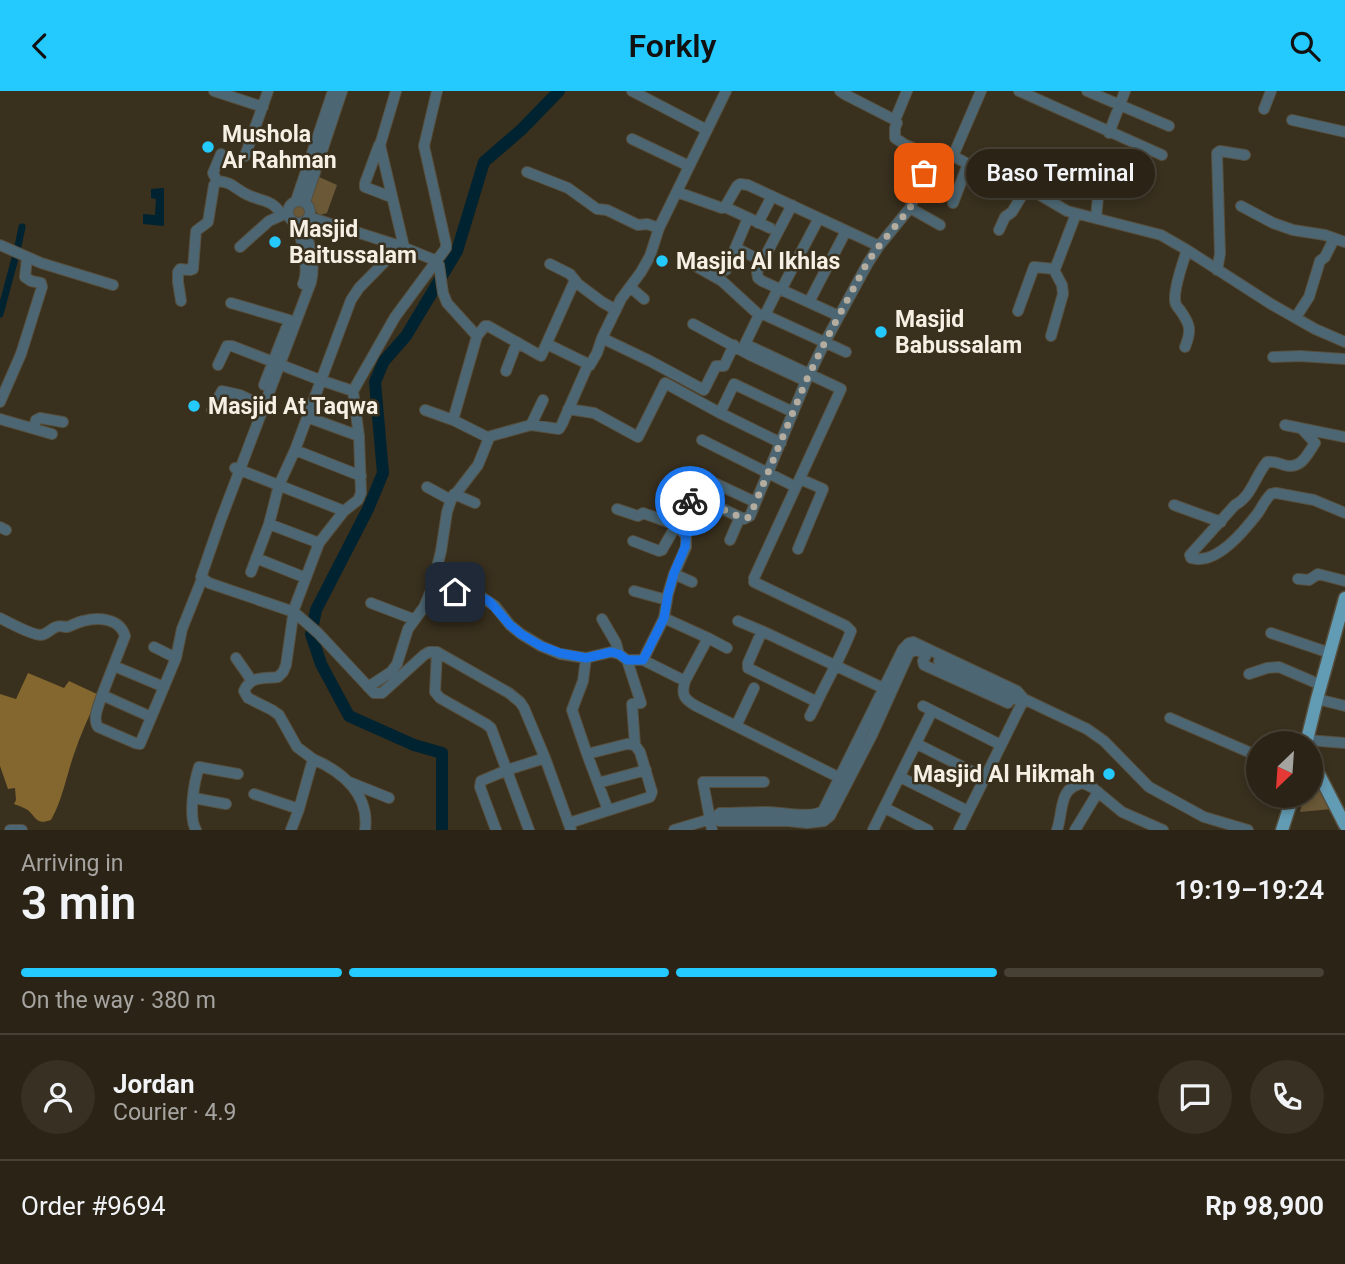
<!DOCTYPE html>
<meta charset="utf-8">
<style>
body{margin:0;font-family:Roboto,sans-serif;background:#373023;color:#f1f3f6;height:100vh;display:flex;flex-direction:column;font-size:26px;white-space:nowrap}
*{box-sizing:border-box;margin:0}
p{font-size:23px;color:#a6a4a1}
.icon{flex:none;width:38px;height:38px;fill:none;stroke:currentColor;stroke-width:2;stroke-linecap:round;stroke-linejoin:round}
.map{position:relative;height:739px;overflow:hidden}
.details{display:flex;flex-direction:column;background:#2b2416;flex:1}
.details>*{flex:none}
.needle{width:46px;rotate:205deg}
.tools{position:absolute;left:1246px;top:640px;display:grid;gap:14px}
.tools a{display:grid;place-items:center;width:77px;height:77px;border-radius:50%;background:#2b2416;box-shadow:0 4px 10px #0003,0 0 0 2px #474135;font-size:35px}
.pin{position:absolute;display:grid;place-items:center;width:60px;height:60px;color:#fff;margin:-30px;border-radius:14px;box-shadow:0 4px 10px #0006}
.courier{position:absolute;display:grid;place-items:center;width:70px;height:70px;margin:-35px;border:5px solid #1a73e8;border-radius:50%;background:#fff;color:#222;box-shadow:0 2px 9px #0007}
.bubble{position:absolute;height:49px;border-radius:24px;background:#2b2416;box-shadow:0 4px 10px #0003,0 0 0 2px #474135;font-size:23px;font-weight:600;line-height:49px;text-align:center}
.overview em{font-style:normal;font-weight:600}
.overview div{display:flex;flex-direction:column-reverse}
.overview{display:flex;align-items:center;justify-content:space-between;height:119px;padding:0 21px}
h1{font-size:46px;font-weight:600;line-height:52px}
.bar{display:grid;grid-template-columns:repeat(4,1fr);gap:10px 7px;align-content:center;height:84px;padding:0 21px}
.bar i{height:9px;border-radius:5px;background:#474135}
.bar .active{background:#24c9fe}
.bar p{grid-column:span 4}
.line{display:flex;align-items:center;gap:18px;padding:0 21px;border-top:2px solid #474135}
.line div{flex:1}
.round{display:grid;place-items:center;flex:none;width:74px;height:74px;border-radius:37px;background:#373023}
header{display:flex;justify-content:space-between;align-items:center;height:91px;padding:0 21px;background:#24c9fe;color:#111;font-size:32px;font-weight:600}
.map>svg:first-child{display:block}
.green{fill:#6a5836}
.forest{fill:#83672f}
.water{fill:#002331}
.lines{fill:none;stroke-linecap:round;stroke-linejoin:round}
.canal{stroke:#002331;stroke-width:7}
.river{stroke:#002331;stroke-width:12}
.minor-casing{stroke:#574f3e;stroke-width:12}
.major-casing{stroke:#574f3e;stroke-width:15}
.minor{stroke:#4c6773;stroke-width:10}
.major{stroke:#629bb4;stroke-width:12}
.done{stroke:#b4ad9f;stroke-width:7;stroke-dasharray:0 12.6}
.route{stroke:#1a73e8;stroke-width:9}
.poi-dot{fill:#24c9fe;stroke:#39301e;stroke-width:2.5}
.labels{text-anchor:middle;stroke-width:5;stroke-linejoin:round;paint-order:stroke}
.poi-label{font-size:23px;font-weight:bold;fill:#f6f0e4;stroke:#39301e;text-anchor:start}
</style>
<header><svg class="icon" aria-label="back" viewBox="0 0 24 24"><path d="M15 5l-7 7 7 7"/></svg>Forkly<svg class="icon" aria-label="search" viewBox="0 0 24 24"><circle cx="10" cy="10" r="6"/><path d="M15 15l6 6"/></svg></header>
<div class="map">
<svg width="1345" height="739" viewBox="0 0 1345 739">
<rect width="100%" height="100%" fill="#39301e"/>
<path class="green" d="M 317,85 L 337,94 L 327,122 L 320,124 C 306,115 313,99 317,85 Z
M290 121a9 9 0 1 1 18 0a9 9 0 1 1-18 0Z
M 1314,693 L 1320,695 L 1332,718 L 1300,721 L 1304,705 L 1311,705 L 1311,694 Z"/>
<path class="forest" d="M 28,582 L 64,597 L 69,590 L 99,604 C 89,624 80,645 73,666 C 66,687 62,710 51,729 C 38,733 38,730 30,721 C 26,717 19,715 14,713 L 16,709 L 15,697 L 8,698 L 0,675 L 0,603 L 16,608 Z"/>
<path class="water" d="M 164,97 L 164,135 L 143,133 L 143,123 L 155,124 L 156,108 L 151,107 L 151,98 Z"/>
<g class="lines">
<path class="canal" d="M 0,223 L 17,160 L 22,136"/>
<path class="river" d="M 442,739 L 442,662 L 414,654 L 349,625 L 321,573 L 311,543 L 316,519 L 368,418 L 383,382 L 375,291 L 384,270 L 406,245 L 457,160 L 484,71 L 521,39 L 559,0"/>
<g class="minor-casing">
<path id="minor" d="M 214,0 L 263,16
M 396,0 L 380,54 L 404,156
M 632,0 L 707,39
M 840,0 L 846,4 L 895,29 L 897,32 L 895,37 L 895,47 L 904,53 L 931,65 L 938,63 L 953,65 L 968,73 L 1040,104 L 1067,120 L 1161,144 L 1187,159 L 1271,213 L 1315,238 L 1345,251
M 1019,0 L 1162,64
M 1087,0 L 1169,35
M 1264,18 L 1271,0
M 895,29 L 907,0
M 1292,29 L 1345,41
M 1109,42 L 1125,0
M 632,48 L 689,75
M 379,54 L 365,92 L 365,96 L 391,106
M 245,65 L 268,0
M 953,65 L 981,0
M 527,81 L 568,97 L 597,118 L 607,119 L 638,134 L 647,133 L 659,137
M 217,90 L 213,82 L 221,63
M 677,101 L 722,117 L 725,116 L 737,95 L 740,93 L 748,94 L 879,155
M288 121a11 11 0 1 1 22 0a11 11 0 1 1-22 0Z
M 296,110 L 333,0
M 305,111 L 342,0
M 953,112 L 968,73
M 792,114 L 757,181 L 758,187 L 762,190 L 839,225
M 1241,115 L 1273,132 L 1293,139 L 1325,144 L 1345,151
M 725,116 L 770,137
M 910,117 L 940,134
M 309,126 L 400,155 L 437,170 L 439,174 L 443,202 L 447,212 L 477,245 L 485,235 L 488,235 L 541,265 L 575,189
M 1096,127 L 1098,106 L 1106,88
M 297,132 C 301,149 310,177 303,193
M 304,132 C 308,150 316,172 311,191 L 220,431 L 201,486 L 209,492 L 294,521 L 318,542 L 374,602 L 382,602 L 424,564 L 429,561 L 437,561 L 509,602 L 520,611 L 524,617 L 545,667 L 571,739
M 758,132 L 772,105
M 999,139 L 1005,126 L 1012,121 L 1026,98
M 0,154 L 41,172 L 113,194
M 240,156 L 269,130 L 287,122
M 736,157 L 754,166
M 690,172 L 722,190 L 759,224
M 550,173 L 570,183 L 578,193 L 602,211 L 616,219
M 726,179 L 748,127
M 1217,179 L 1220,163 L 1217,62 L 1220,60 L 1245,64
M 630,196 L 644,208
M 781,199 L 819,127
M 181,210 L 178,191 L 178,181 L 180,178 L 190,179 L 193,178 L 196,140 L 208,131 L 214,94 L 217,90 C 233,91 235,98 248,104 C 263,111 272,108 282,124
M 809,211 L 846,140
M 231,212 L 289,229
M 1018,220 L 1034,176 L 1055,178 L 1076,123
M 759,224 L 765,224 L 846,261
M 765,224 L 778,198
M 1296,226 L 1309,206 L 1320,170 L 1325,166 L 1334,148
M 693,233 L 750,264 L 806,290
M 1051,245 L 1063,203 L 1062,194 L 1054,179
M 602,247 L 650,270 L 704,299 L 716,275 L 724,275 L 734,254
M 547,253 L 590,274
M 745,253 L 841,298 L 754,487
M 745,253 L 759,224
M 1185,256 C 1192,239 1190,233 1180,219 C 1177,216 1175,213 1175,209 C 1174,196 1183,171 1187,159
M 1273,266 L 1300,265 L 1345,268
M 218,274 L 227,255 L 232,255 L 320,289 L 353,300
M 506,280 L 517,251
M 264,294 L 289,230
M 0,311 L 21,263 L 42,196 L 41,192 L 31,190 L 25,186 L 27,167
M 568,318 L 594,322 L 638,346 L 665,292 L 720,322 L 781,352
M 212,319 L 222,300 L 240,304 L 257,312
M 425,319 L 453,329 L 489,347
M 720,322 L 734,293 L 793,321
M 307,326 L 359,345
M 0,328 L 52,343
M 453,329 L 477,245
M 531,334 L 543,309
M 1285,334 L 1345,346
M 34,337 L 36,329 L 40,327 L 63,331
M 1302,338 L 1315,352 C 1307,364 1301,379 1284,374 C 1278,372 1274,370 1267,371 C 1255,385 1252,405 1235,414 L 1190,464 L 1191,467 C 1216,475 1244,440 1258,422 C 1262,416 1265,409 1271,403 L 1276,402 L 1314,409 L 1345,422
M 489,347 L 491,345 L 531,334 L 559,338 L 562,333 L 587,276 L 590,274 L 597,262 L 602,247 L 621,208 L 641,181 L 650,165 L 659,137 L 726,0
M 702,349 L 796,396
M 295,359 L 361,385
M 235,377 L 344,420
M 691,381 L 755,411
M 427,396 L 451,409
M 454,403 L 475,412
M 1174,414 L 1221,431
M 617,418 L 638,425 L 643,422 C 658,428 676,431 686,445 L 686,456 L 674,483 L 668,503 L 664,527 L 643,569
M 269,433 L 319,452
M 0,436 L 6,439
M 730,449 L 740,426
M 633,450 L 659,460 L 662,459 L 691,408 L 697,406 L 744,428 L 750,425 L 806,290 L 825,251 L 868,172 L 879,155 L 910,117 L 931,65
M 798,458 L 823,398 L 800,388
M 256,467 L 306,487
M 251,481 L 269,433 L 279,394 L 295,359 L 351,209 L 359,197 L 400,155
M 674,483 L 692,491
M 1298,488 L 1309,489 L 1318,483 L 1345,490
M 754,491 L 846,535 L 851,540 C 842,564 828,588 817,611 L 748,577 L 748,572 L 762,540 L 883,597
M 432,497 L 483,507 L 495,515 L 510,534 L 521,543 L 541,555 L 560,563 L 586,567 L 611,561 L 619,563 L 627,569 L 643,569 L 685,590 C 681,604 684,608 696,615 L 840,687
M 634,500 L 667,509
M 371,512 L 413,528
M 0,527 C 10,532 31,544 41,544 C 48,543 50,538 56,536 C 59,534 63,536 67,536 C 72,535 77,531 83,530 C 98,526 120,527 125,545 L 102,604 L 151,626
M 664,527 L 708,547 L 685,590
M 602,528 L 616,552 L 619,563
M 738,530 L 762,540
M 1271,542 L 1330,562
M 708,547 L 727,557
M 154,556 L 176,567
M 437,561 L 435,601 L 440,607 L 486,633 L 491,637 L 529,739
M 926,564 L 923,570 L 924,574 L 1008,612 L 1008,610
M 236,567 L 252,590
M 627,569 L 641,612 L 632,613 L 635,654
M 939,570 L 1014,608 L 1024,608
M 114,575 L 164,596
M 1249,583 L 1267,577 L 1279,576 L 1321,594
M 368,596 L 391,581 L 397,573 L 408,538 L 424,516 L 432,497 L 441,460 L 447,421 L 451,409 L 478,374 L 489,347
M 102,604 C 99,614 92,627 98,636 L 135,652 L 140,653 L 176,567 L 182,538 L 202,488
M 1317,608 L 1345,615
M 923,615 L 1001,654
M 810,625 L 817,611
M 1170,627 L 1258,665
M 736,635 L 754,597
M 1307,649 L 1345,652
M 917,653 L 985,687
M 587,663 L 608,719
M 313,668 C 343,681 370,704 365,739
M 900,686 L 968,720
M 349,691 L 389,707
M 598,692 L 646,679
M 254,703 L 299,718
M 194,707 L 226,713
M 885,717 L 928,739
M 714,727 L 720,730 L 788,730 L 807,732 L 824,730 L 830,725 L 872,644 L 909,562 L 916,559 L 926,563
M 569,732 L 650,706 L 652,701 L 640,661 L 635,654 L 627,653 L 587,663 L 572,619 L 583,590 L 586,567
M 10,739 L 22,739
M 196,739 C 188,726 194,691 199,676 L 238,683
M 291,739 L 299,718 L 313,668 L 297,656 L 279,624 L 272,619 L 248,607 L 244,600 C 251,584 264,588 278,586 L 283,581 L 286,574 L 294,518 L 319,452 L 344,420 L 358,409 L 361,402 L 359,345 L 353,300 L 395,226 L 446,157 L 446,153 L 424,55 L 437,0
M 496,739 L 480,696 L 481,690 L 507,679 L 545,667
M 674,739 L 714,727 L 720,722 C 735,722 751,721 766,721 C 782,721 810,728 823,720 L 903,558 L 909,552 L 913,551 L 1017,600 L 1024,608 L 1087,638 L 1104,650 L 1149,696 L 1204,726 L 1248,739
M 712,739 L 703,691 L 764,691
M 873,739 L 932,620
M 959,739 L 1024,608
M 1057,739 C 1064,718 1058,697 1083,692 L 1093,697 L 1122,721 L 1163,739
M 1075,739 L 1098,701"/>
</g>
<g class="major-casing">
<path id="major" d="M 1306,653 L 1317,608 L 1345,507
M 1311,668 L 1345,734
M 1282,739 L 1293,705"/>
</g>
<use href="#minor" class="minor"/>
<use href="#major" class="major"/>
</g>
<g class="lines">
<path class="done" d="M 690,410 L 697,407 L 701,408 L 742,427 L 747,427 L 750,425 L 806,290 L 825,251 L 867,172 L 879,155 L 910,117 L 924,82"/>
<path class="route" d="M 455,501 L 478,505 L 489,510 L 510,534 L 521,543 L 541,555 L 560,562 L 586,567 L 611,561 L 619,563 L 627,569 L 643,569 L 664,527 L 668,503 L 674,482 L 685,456 L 686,445 L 677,435 L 690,410"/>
</g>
<g class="poi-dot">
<circle cx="208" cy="56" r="7"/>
<circle cx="275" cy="151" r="7"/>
<circle cx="662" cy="170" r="7"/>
<circle cx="881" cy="241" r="7"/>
<circle cx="194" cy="315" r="7"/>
<circle cx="1109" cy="683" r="7"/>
</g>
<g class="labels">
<g class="poi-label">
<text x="222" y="51">Mushola<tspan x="222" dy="26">Ar Rahman</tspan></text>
<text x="289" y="146">Masjid<tspan x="289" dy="26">Baitussalam</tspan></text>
<text x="676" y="178">Masjid Al Ikhlas</text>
<text x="895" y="236">Masjid<tspan x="895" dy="26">Babussalam</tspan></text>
<text x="208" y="323">Masjid At Taqwa</text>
<text x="1095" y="691" text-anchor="end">Masjid Al Hikmah</text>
</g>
</g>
</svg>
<div class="tools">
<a><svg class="needle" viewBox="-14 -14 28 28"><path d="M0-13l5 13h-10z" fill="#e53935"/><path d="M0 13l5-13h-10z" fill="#a6a4a1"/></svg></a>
</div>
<div class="pin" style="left:924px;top:82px;background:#ea580c"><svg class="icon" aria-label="bag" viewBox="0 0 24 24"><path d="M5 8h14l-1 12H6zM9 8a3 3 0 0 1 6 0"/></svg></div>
<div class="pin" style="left:455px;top:501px;background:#1f2937"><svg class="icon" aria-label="home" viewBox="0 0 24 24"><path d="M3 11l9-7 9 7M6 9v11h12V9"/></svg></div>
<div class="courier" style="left:690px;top:410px"><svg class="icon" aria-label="bike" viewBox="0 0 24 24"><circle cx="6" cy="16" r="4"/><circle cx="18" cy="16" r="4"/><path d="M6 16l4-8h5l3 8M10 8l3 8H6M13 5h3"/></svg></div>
<div class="bubble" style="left:966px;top:58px;width:189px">Baso Terminal</div>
</div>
<section class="details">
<div class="overview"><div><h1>3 min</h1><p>Arriving in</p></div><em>19:19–19:24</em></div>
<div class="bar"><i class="active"></i><i class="active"></i><i class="active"></i><i></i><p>On the way · 380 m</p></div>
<div class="line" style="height:126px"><a class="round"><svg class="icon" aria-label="person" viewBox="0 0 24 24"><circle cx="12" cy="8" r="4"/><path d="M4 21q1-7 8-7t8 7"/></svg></a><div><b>Jordan</b><p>Courier · 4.9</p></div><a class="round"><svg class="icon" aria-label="chat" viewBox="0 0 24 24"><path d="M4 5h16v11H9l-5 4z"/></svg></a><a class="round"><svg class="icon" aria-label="phone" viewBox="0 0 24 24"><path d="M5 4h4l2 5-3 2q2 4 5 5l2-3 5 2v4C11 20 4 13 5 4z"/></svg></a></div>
<div class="line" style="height:91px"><div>Order #9694</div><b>Rp 98,900</b></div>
</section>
